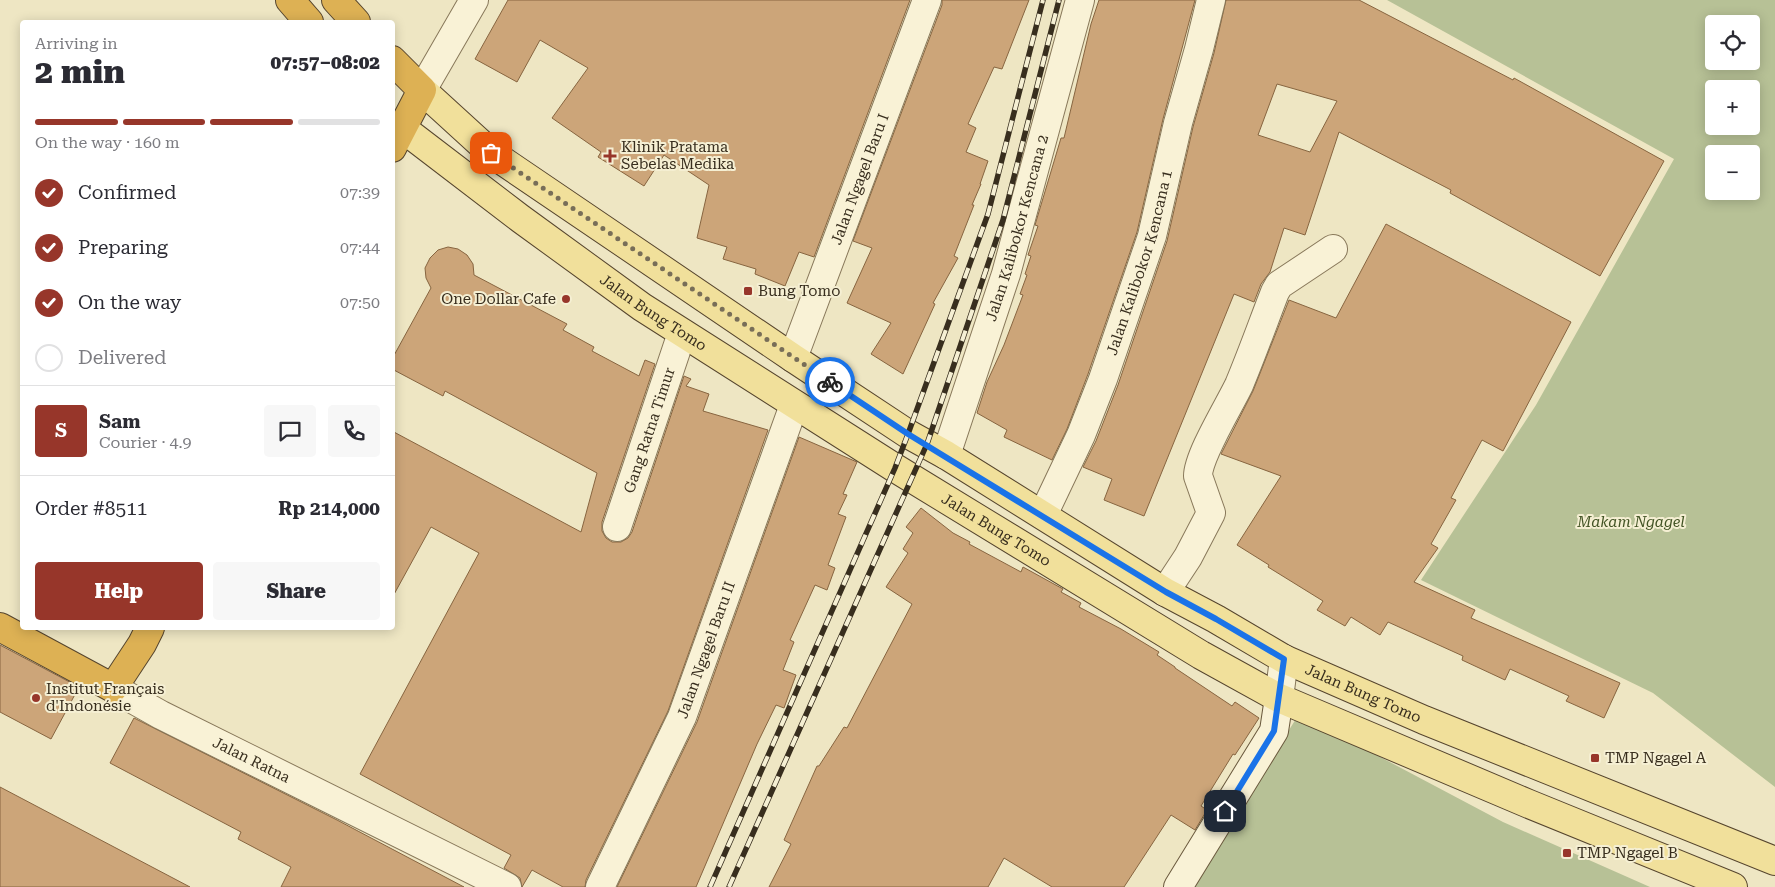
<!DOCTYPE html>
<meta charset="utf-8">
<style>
body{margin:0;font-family:"Roboto Serif",serif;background:#f7f7f7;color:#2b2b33;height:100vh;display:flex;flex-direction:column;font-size:19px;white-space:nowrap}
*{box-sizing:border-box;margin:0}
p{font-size:16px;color:#7c7c81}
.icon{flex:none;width:28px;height:28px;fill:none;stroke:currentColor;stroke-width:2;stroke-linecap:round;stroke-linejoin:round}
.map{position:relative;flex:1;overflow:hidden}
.drawer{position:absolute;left:20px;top:20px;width:375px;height:610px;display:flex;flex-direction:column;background:#fff;border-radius:5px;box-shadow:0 2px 12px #0003}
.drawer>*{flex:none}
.controls{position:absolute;left:1705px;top:15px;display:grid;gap:10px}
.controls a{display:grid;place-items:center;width:55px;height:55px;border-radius:5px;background:#fff;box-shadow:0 2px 12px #0003;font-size:25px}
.pin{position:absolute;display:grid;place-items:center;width:42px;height:42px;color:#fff;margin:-21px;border-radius:10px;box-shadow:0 2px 8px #0006}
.courier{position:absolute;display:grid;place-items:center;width:50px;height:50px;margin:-25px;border:4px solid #1a73e8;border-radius:50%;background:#fff;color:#222;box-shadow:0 1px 6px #0007}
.head em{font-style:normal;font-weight:800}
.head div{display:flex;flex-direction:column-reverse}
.head{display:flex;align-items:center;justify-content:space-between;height:85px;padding:0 15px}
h1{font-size:32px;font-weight:800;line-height:38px}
.bar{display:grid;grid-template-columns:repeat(4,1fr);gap:8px 5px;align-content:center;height:60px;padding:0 15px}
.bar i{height:6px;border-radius:4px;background:#e1e1e2}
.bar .active{background:#97362a}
.bar p{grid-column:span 4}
.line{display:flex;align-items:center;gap:12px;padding:0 15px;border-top:1px solid #e1e1e2}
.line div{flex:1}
.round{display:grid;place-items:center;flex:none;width:52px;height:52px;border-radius:5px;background:#f7f7f7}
ol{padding:0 15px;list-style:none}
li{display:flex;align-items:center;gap:15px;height:55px}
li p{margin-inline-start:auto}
li .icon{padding:5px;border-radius:50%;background:#97362a;color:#fff;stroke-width:4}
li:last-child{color:#7c7c81}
li i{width:28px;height:28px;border:2px solid #e1e1e2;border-radius:50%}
.cta{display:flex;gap:10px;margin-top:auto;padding:10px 15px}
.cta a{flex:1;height:58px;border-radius:5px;background:#97362a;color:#fff;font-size:20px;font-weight:800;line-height:58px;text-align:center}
.cta a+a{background:#f7f7f7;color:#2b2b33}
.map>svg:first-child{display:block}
.cemetery{fill:#b7c196;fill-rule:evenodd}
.building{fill:#cca579;stroke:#876540;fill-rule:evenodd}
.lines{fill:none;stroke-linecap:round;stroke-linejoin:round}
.street-casing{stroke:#88785a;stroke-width:30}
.secondary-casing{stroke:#6a593d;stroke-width:30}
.primary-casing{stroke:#56452e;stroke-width:30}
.highway-casing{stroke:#56452e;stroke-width:30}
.street{stroke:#f9f2d6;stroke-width:28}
.secondary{stroke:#f9f2d6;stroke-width:28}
.primary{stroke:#f1e09b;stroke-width:28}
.highway{stroke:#ddb154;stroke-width:28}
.rail-casing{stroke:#382e1e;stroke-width:5.5}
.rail{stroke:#f5efd3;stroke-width:4;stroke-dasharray:11;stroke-linecap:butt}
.done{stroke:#786e58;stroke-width:5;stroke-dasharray:0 9}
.route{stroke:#1a73e8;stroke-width:6}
.poi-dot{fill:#97362a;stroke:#f5efd3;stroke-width:2}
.labels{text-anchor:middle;stroke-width:4;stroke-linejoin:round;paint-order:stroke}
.poi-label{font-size:15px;fill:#382e1e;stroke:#f5efd3;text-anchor:start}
.street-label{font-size:15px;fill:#382e1e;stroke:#f5efd3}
.park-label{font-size:15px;font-style:italic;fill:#435425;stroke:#f5efd3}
</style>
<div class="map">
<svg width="1775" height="887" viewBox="0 0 1775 887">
<rect width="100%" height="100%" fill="#eee6c3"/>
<path class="cemetery" d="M 1387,0 L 1775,0 L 1775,787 L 1653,693 L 1421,580 L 1536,405 L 1674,159 ZM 1714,24 L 1751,24 L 1751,61 L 1714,61 ZM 1714,89 L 1751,89 L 1751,126 L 1714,126 ZM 1714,154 L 1751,154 L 1751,191 L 1714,191 Z
M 1299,714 L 1503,822 L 1650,887 L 1191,887 Z"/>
<path class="building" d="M 508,0 L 910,0 L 814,257 L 799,252 L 785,286 L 755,274 L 756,269 L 723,259 L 727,247 L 697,238 L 709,185 L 664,155 L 644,186 L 598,157 L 601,152 L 552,118 L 588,68 L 540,40 L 517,82 L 475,59 Z
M 942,0 L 1029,0 L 1002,69 L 994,67 L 968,124 L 976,128 L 966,152 L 988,161 L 980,184 L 981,184 L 972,205 L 974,205 L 954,256 L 958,258 L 933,303 L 935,304 L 903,374 L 871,354 L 891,323 L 847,303 L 872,248 L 853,241 L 942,5 Z
M 1099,0 L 1195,0 L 1163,119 L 1137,232 L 1088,374 L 1067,429 L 1052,460 L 1004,437 L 1007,430 L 977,413 L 987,382 L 1004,345 L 1023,295 L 1020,294 L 1027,275 L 1025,274 L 1031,256 L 1028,255 L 1038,226 L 1035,225 L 1061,138 L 1064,138 L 1091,24 Z
M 1226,0 L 1359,0 L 1513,80 L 1514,78 L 1664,161 L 1600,276 L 1450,193 L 1451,190 L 1339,132 L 1305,235 L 1284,228 L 1270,272 L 1261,284 L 1254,302 L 1234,294 L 1144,516 L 1104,500 L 1112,479 L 1083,467 L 1096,441 L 1118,385 L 1167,241 L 1193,127 L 1214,53 ZM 1277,84 L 1337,101 L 1310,152 L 1258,135 Z
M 1386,224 L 1571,322 L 1503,451 L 1482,440 L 1451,498 L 1456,500 L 1431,544 L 1438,548 L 1414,582 L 1475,610 L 1471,618 L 1620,683 L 1604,718 L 1566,701 L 1569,696 L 1510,669 L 1505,680 L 1462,660 L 1463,656 L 1388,622 L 1380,635 L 1351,617 L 1345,626 L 1317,610 L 1323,601 L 1268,567 L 1269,565 L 1237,545 L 1281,476 L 1221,454 L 1253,391 L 1289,300 L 1336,318 Z
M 448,247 L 458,249 L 467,255 L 473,264 L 474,275 L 567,324 L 563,330 L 594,347 L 592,351 L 639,376 L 645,360 L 655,364 L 602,522 L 602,531 L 606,538 L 612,542 L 621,542 L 628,538 L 632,532 L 684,376 L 691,379 L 686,386 L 709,394 L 703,411 L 768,430 L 668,711 L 586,880 L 585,887 L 563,887 L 532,870 L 522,887 L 520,878 L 504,868 L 511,855 L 360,774 L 479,553 L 431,527 L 392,598 L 392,431 L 581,532 L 597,473 L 445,391 L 443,396 L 392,369 L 392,359 L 431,288 L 426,278 L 425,268 L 430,258 L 438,250 Z
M 799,437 L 857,462 L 843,494 L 847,495 L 838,514 L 846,517 L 828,565 L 835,568 L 827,590 L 815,585 L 790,640 L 794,642 L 783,670 L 796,675 L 784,708 L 776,705 L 757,744 L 696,887 L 617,887 L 697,722 Z
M 921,508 L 953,533 L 970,542 L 969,544 L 1021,572 L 1023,567 L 1063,589 L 1061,592 L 1081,603 L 1079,607 L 1121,629 L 1159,652 L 1157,655 L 1175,667 L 1175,668 L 1232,706 L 1235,702 L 1259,718 L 1235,755 L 1233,754 L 1201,806 L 1207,810 L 1195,830 L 1171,815 L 1124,887 L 1052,887 L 1004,858 L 988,887 L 769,887 L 791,844 L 784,840 L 817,766 L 819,766 L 844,727 L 847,728 L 912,604 L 886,587 L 908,553 L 903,549 L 913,533 L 906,527 Z
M 0,645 L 79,687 L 51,739 L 0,712 Z
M 134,718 L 337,820 L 464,887 L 281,887 L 291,867 L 238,839 L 241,832 L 110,763 Z
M 0,787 L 190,887 L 0,887 Z"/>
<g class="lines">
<g class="street-casing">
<g id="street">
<path d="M 422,90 L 474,0"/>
<path id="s1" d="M 793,358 L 927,0"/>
<path id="s2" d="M 946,455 L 1006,274 L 1080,0"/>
<path id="s3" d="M 1043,515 L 1081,435 L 1103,379 L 1152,236 L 1178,123 L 1199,49 L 1211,0"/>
<path id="s4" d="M 617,527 L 682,333"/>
<path d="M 1165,592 L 1188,557 L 1211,513 L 1198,476 C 1198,456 1229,406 1239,385 C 1252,354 1263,323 1275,292 L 1279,285 L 1333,249"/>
<path id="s5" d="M 113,688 L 161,715 L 507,887"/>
<path d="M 1279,698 L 1284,659"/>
<path id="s6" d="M 600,887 L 682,717 L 794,405"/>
</g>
</g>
<g class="secondary-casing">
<path id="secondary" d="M 1178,887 L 1274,731 L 1279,698"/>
</g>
<g class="primary-casing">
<g id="primary">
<path id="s7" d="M 422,90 L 491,153 L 793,358 L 908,434 L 946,455 L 1165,592 L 1216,619 L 1284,659 L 1424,720 L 1775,861"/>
<path id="s8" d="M 402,128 L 521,219 L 642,307 L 895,468 L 1201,655 L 1279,698 L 1529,804 L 1733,887"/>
</g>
</g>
<g class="highway-casing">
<path id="highway" d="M 290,0 L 309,22
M 336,0 L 356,22
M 392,60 L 422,90 L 392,148
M 0,627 L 113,688 L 142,644 L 150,628"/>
</g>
<use href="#street" class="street"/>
<use href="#secondary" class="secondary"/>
<use href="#primary" class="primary"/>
<use href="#highway" class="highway"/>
<g class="rail-casing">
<path id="rail" d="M 710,887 L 895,468 L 908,434 L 988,214 L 1043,0
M 729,887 L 927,444 L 1003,220 L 1059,0"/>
</g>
<use href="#rail" class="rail"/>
</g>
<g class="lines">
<path class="done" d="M 491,153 L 830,382"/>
<path class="route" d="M 830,382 L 908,434 L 1166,592 L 1216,619 L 1284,659 L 1274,731 L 1225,811"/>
</g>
<g class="poi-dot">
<path d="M607.5 148.5h5v5h5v5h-5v5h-5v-5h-5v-5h5z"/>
<rect x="743" y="286" width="10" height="10" rx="2.5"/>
<circle cx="566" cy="299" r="5"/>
<circle cx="36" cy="698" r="5"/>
<rect x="1590" y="753" width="10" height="10" rx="2.5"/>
<rect x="1562" y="848" width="10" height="10" rx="2.5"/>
</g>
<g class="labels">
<g class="poi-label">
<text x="621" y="152">Klinik Pratama<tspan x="621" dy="17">Sebelas Medika</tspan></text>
<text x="758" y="296">Bung Tomo</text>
<text x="556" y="304" text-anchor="end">One Dollar Cafe</text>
<text x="46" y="694">Institut Français<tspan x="46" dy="17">d'Indonésie</tspan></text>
<text x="1605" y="763">TMP Ngagel A</text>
<text x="1577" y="858">TMP Ngagel B</text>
</g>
<g class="street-label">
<text dy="5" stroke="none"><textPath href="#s1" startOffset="191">Jalan Ngagel Baru I</textPath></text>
<text dy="5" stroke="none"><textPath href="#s2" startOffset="238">Jalan Kalibokor Kencana 2</textPath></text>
<text dy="5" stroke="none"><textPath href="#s3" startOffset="271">Jalan Kalibokor Kencana 1</textPath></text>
<text dy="5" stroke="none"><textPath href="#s8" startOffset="312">Jalan Bung Tomo</textPath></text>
<text dy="5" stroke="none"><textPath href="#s4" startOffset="102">Gang Ratna Timur</textPath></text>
<text dy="5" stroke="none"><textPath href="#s8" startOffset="718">Jalan Bung Tomo</textPath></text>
<text dy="5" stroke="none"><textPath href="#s6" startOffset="260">Jalan Ngagel Baru II</textPath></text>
<text dy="5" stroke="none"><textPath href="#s7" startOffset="1121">Jalan Bung Tomo</textPath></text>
<text dy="5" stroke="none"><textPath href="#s5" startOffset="156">Jalan Ratna</textPath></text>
</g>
<g class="park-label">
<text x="1631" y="527">Makam Ngagel</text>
</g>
</g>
</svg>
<div class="controls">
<a><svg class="icon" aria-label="locate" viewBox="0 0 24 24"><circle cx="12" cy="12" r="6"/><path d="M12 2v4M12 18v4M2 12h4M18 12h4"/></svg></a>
<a>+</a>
<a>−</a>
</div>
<div class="pin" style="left:491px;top:153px;background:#ea580c"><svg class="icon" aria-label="bag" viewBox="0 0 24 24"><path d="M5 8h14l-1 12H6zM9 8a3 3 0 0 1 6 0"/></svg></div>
<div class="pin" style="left:1225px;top:811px;background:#1f2937"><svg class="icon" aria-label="home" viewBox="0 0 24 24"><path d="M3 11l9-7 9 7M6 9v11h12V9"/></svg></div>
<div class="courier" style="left:830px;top:382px"><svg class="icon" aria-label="bike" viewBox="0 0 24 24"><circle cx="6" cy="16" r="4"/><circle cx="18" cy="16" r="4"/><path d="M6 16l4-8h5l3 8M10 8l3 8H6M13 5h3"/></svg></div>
<section class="drawer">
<div class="head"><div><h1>2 min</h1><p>Arriving in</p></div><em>07:57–08:02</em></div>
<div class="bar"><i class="active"></i><i class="active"></i><i class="active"></i><i></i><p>On the way · 160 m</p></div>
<ol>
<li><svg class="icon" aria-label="check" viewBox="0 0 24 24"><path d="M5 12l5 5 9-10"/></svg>Confirmed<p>07:39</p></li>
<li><svg class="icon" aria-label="check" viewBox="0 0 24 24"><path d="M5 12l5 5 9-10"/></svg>Preparing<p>07:44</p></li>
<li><svg class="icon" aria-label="check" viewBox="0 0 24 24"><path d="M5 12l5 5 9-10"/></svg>On the way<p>07:50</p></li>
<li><i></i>Delivered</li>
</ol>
<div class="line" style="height:90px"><b class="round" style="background:#97362a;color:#fff">S</b><div><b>Sam</b><p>Courier · 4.9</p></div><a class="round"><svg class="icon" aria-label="chat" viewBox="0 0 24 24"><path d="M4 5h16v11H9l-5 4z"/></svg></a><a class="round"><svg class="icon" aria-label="phone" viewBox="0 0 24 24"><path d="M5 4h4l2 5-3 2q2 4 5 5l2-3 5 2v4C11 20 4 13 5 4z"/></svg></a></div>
<div class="line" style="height:65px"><div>Order #8511</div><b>Rp 214,000</b></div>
<div class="cta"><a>Help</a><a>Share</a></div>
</section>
</div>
